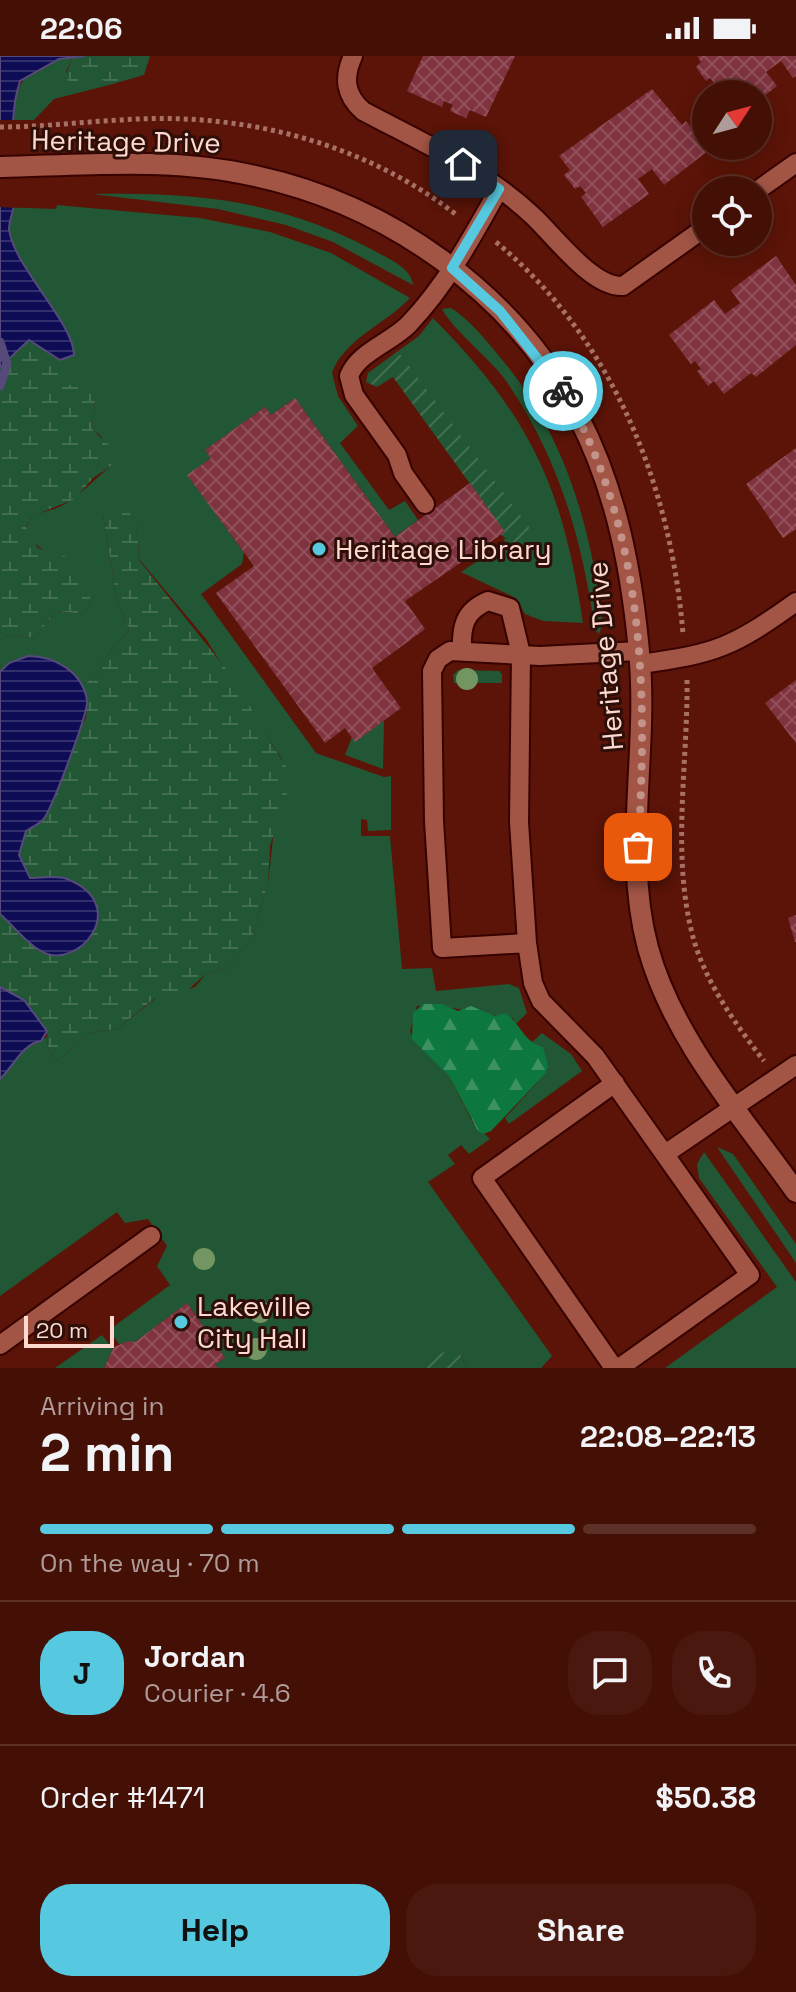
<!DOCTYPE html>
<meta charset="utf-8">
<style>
body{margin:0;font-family:"Space Grotesk",sans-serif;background:#4b180f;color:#f1f3f6;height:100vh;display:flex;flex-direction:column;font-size:30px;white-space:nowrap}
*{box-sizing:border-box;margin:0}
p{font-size:26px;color:#af9c9a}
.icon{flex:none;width:44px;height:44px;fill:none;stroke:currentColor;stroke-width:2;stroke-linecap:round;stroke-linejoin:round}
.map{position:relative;height:1312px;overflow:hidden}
.drawer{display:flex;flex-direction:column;background:#440f05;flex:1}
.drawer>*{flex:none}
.needle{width:52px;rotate:54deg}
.fabs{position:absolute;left:692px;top:24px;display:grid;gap:16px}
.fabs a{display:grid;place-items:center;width:80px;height:80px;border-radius:50%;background:#440f05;box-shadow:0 4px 20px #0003,0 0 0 2px #5c2f27;font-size:40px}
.scale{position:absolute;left:24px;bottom:20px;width:90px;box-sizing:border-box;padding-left:8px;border:4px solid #fdd9d0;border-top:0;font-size:22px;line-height:28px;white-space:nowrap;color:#fdd9d0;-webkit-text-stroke:6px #2d0e08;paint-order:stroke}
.pin{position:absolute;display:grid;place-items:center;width:68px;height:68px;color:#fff;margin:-34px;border-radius:16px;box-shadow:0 4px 12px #0006}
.courier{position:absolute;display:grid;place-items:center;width:80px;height:80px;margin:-40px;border:6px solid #56c9e0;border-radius:50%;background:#fff;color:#222;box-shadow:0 2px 10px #0007}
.overview em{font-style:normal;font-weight:700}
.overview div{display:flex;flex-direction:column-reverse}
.overview{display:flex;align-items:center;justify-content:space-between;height:136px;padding:0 40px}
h1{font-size:52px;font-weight:700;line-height:60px}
.bar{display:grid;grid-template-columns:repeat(4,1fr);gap:12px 8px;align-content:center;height:96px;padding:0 40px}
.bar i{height:10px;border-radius:6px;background:#5c2f27}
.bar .current{background:#56c9e0}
.bar p{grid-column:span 4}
.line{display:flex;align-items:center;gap:20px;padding:0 40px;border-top:2px solid #5c2f27}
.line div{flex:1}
.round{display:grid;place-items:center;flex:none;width:84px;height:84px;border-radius:32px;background:#4b180f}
.button{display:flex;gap:16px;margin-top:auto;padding:16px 40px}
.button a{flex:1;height:92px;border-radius:32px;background:#56c9e0;color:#111;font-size:32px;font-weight:700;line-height:92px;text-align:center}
.button a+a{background:#4b180f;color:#f1f3f6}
.status{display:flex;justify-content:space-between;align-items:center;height:56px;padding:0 40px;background:#440f05;direction:ltr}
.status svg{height:22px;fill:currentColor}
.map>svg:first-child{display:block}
.green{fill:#215734}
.forest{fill:url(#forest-firs)}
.wetland{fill:url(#wetland-marsh)}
.garden{fill:url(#garden-furrows)}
.water{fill:url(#water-rules);stroke:#564a7b;stroke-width:2}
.pier{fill:#5b1407}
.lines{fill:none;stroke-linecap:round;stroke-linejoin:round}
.stream{stroke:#564a7b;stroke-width:9}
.building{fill:url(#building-cross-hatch)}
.service-casing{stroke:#370200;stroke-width:22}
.tertiary-casing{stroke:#370200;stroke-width:24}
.path{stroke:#a77165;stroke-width:5;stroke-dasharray:4 4;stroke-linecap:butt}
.service{stroke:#a25545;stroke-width:18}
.tertiary{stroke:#a25545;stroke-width:20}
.tree{fill:#739562}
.done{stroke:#c4948a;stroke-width:8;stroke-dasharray:0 14.4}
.route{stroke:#56c9e0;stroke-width:10}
.poi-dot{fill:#56c9e0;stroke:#2d0e08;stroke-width:3}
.labels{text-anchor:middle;stroke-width:6;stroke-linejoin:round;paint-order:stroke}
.street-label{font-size:28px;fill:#fdd9d0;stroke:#2d0e08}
.poi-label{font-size:28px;fill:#fdd9d0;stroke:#2d0e08;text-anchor:start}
</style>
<div class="status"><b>22:06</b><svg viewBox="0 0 49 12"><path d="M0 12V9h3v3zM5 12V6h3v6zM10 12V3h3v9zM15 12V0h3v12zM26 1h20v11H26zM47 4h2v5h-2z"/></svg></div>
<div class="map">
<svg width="796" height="1312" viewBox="0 0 796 1312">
<defs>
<pattern id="forest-firs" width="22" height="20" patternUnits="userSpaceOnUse" patternTransform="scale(2)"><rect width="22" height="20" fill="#0c773e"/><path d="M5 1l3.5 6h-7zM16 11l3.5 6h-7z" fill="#3c9062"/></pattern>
<pattern id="wetland-marsh" width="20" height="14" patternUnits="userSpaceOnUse" patternTransform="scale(2)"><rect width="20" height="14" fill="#215734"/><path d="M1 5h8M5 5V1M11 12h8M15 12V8" fill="none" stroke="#426f50"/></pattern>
<pattern id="garden-furrows" width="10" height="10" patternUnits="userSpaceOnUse" patternTransform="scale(2)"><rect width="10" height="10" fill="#215734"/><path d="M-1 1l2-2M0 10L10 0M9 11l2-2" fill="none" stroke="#426f50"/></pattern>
<pattern id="water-rules" width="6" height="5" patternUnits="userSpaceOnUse" patternTransform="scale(2)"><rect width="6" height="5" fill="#0f0c56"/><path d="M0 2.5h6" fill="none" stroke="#332f6d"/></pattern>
<pattern id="building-cross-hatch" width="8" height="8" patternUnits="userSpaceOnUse" patternTransform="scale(2)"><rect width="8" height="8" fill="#7e333f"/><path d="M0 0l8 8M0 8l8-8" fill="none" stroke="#91505a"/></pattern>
</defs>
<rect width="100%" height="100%" fill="#5b1407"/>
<path class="green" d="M 72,2 L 66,16 C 77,26 90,31 103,23 L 109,29 L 54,43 L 34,64 L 14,64 C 14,24 30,5 72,2 Z
M 92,138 C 197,136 279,144 373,194 C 387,202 412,212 413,229 L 333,186 L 286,169 L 218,153 Z
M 57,149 L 200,162 L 270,176 L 331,197 L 410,242 C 387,267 343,284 332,317 L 338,340 L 358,370 L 340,387 L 389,454 L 405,445 L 418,464 L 395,481 L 295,342 L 271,359 L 265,351 L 205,394 L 211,402 L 188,419 L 244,497 L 242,508 L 201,538 L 316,697 L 384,721 L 391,720 L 391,774 L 368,775 L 367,764 L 361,763 L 361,780 L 390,780 L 402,913 L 432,912 L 436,935 L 509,928 L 519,932 L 527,957 L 516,968 L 513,962 C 480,959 449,948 417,950 L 410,976 L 449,1020 L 473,1067 L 490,1083 L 469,1098 L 461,1089 L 448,1099 L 455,1108 L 428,1126 L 552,1300 L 541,1312 L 466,1312 L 460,1297 L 434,1298 L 424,1312 L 218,1312 L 215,1308 L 225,1302 L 187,1247 L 135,1286 L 119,1288 L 109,1274 L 170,1229 L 157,1210 L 167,1190 L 148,1163 L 125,1167 L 117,1156 L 0,1240 L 0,1023 L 23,993 L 47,981 L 48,993 L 58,1005 L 90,977 L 117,973 L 156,942 L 195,931 L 206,918 L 227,912 L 251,885 L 268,827 L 282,703 L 206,583 L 139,503 L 137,467 L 103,460 L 117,543 L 129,574 L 102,606 L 101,616 L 82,630 L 62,608 L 9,607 L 0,616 L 0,585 L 8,579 L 34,582 L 57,555 L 84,558 L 91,548 C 81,492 38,508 26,472 L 32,460 C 40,456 49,455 57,452 C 80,442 94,422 114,408 L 101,380 L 92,373 L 95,345 L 69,329 L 29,283 L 0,311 L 0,151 L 56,153 Z
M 451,252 C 470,264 485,283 499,300 C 565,378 590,468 603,567 L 599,578 L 595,574 C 582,482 558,399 504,322 C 488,301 453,274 442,253 Z
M 433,262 C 530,360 563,431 583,567 L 543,565 L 525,558 L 516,542 L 461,516 L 479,504 L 486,506 L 508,490 L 503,482 L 522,487 L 528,483 L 398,295 L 419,280 Z
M 458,614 L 499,615 L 502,618 L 502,627 L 454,627 L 453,619 Z
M 384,664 L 383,713 L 345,699 L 352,681 Z
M 542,977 L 571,998 L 582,1015 L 509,1068 L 505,1062 L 545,1018 L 543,991 L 531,987 Z
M 717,1091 L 733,1098 L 796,1188 L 796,1207 Z
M 704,1096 L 796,1226 L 796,1312 L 665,1312 L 777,1231 L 699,1122 L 697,1108 Z
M 102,1279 L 113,1293 L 104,1312 L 55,1312 Z"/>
<path class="forest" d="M 423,948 L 442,948 L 458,955 L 471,950 L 495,960 L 505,957 C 521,967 522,985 543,991 L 548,1010 L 545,1018 L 491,1075 L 483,1078 L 478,1075 L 449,1020 L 412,983 L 413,957 Z"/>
<path class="wetland" d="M 85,0 L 150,0 L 144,19 L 109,29 L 103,24 C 92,30 75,31 65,22 L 72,2 Z
M 30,283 L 47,299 L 60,304 L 69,329 L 90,328 L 95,345 L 92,373 L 117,397 L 114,408 L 93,422 L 75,443 L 32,460 L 26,471 L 38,492 L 70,502 L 88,532 L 91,548 L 84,558 L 57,555 L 34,582 L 8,579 L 0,585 L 0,311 Z
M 115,450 L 125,451 L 137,467 L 139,504 L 231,619 L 292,721 L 270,790 L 268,827 L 251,885 L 227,912 L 206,918 L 175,945 L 155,942 L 117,973 L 90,977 L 58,1005 L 48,993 L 47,975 L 24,944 L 0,931 L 0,858 C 33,887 47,914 91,882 L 45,822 L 30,822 L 19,799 L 26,775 L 45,763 L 74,684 L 86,662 L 87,645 L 82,630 L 101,616 L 102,606 L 129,574 L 117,543 L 103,460 Z"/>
<path class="garden" d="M 398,295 L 529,471 L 528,483 L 522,488 L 513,487 L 500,478 L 504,475 L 393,321 L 377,331 L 366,326 L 368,317 Z
M 453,1295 L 460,1297 L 466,1312 L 424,1312 L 433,1298 Z"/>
<path class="water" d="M 0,0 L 85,0 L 59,3 L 20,25 C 7,64 16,108 14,149 C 13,156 9,166 9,173 C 13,210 74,267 74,299 L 60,304 L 29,284 L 0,311 Z
M 28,600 C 54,600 82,615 87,644 C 89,656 54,746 45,761 C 42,767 32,771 26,775 L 19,799 L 30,822 C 41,822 57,819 67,823 C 133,849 78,917 41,895 C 26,887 13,869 0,858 L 0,616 L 9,607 Z
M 0,931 L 24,944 L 47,975 L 41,985 C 22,988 14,1010 0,1023 Z"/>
<path class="pier" d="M 0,64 L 18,64 L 18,152 L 0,151 Z"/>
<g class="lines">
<path class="stream" d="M 0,286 L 7,308 L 0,330"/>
</g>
<path class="building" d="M 423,0 L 515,0 L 486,61 L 470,54 L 466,62 L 450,55 L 453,49 L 444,45 L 442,51 L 407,35 Z
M 697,0 L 796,0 L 796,20 L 793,22 L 781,5 L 766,16 L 777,30 L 758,45 L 758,38 L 714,38 L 711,33 L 716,29 L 710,22 L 706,25 L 696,11 L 701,6 Z
M 652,33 L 682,69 L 686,65 L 709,94 L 664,129 L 652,113 L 638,123 L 649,138 L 603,171 L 581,141 L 586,137 L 580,130 L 575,133 L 564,119 L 570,114 L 559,100 Z
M 776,200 L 796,229 L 796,289 L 756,321 L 751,317 L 724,338 L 714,325 L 708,330 L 697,315 L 701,313 L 695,305 L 691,308 L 669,279 L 714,244 L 725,258 L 740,247 L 731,234 Z
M 295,342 L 395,481 L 470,427 L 505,476 L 405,545 L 425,573 L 372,612 L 401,652 L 355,686 L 345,672 L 325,687 L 216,537 L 254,510 L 187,419 L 211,402 L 205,394 L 265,351 L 271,359 Z
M 796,392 L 796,473 L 783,482 L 746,428 Z
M 796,624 L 796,687 L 765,647 Z
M 796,859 L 796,886 L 795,886 L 788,862 Z
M 187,1247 L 225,1302 L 215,1308 L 218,1312 L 104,1312 L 114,1291 L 128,1285 L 135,1286 Z"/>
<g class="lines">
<g class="service-casing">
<path id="service" d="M 353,0 C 343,22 345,39 363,55 C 423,87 485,114 534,161 C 556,182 593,232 623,230 L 706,171
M 758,134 L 796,107
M 425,448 L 403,417 L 397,399 L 354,339 L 349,320 C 358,296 392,286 409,268 C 446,229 473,180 499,133
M 462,595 C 461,571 464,555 488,545 L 510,552 L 521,598 L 519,766 L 527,887
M 640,608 C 716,598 733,591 796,546
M 665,1098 L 796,1009
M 0,1289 L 151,1180
M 614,1312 L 482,1122 L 615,1027
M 619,1312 L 750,1219 L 595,1000 L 541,945 L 533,927 L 527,887 L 442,892 L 434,765 L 432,615 L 438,603 L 450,595 L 540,600 L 639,595"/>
</g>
<g class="tertiary-casing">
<path id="tertiary" d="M 0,111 C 85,109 172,101 255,120 C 389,149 514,237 578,360 C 618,437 633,522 640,607 C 647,701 623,800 648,892 C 673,983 742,1060 796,1136"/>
</g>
<path class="path" d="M 0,71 C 41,71 80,66 121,64 C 241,55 364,86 458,160
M 496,186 C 613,283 671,430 683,578
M 687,624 C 688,705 672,793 691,873 C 702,922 734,966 764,1005"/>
<use href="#service" class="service"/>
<use href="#tertiary" class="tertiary"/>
</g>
<g class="tree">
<circle cx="467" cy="623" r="11"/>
<circle cx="204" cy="1203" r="11"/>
<circle cx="260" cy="1256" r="11"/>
<circle cx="256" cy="1293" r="11"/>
</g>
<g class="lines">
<path class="done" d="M 563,335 C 645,472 648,636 638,791"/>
<path class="route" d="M 463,108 L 499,133 L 452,212 L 500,255 L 563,335"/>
</g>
<g class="poi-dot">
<circle cx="319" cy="493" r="8"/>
<circle cx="181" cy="1266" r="8"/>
</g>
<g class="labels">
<g class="street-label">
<text transform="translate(126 85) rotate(1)" y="10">Heritage Drive</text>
<text transform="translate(605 600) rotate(-95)" y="10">Heritage Drive</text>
</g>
<g class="poi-label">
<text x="335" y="503">Heritage Library</text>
<text x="197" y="1260">Lakeville<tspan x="197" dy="32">City Hall</tspan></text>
</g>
</g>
</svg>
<div class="fabs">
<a><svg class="needle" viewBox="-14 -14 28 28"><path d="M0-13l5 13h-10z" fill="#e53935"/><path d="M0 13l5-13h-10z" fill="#af9c9a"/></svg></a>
<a><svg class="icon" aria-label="locate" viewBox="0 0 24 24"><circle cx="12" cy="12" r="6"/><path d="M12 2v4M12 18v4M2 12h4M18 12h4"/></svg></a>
</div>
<div class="scale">20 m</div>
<div class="pin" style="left:638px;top:791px;background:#ea580c"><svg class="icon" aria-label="bag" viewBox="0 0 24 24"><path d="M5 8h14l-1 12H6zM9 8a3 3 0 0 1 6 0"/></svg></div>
<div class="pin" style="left:463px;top:108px;background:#1f2937"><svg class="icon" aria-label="home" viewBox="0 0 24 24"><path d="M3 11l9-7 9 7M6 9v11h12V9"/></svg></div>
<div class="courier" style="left:563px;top:335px"><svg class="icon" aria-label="bike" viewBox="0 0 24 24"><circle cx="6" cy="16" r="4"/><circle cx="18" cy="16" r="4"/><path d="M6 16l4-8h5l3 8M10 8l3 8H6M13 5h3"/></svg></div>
</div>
<section class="drawer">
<div class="overview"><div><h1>2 min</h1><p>Arriving in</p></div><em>22:08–22:13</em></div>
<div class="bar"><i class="current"></i><i class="current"></i><i class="current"></i><i></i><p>On the way · 70 m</p></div>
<div class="line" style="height:144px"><b class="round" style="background:#56c9e0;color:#111">J</b><div><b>Jordan</b><p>Courier · 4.6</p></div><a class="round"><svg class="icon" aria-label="chat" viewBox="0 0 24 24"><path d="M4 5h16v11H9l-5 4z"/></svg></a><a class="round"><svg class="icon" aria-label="phone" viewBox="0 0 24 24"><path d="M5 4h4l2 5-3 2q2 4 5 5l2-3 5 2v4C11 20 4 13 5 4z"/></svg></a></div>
<div class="line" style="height:104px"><div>Order #1471</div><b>$50.38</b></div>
<div class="button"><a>Help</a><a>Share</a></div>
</section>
